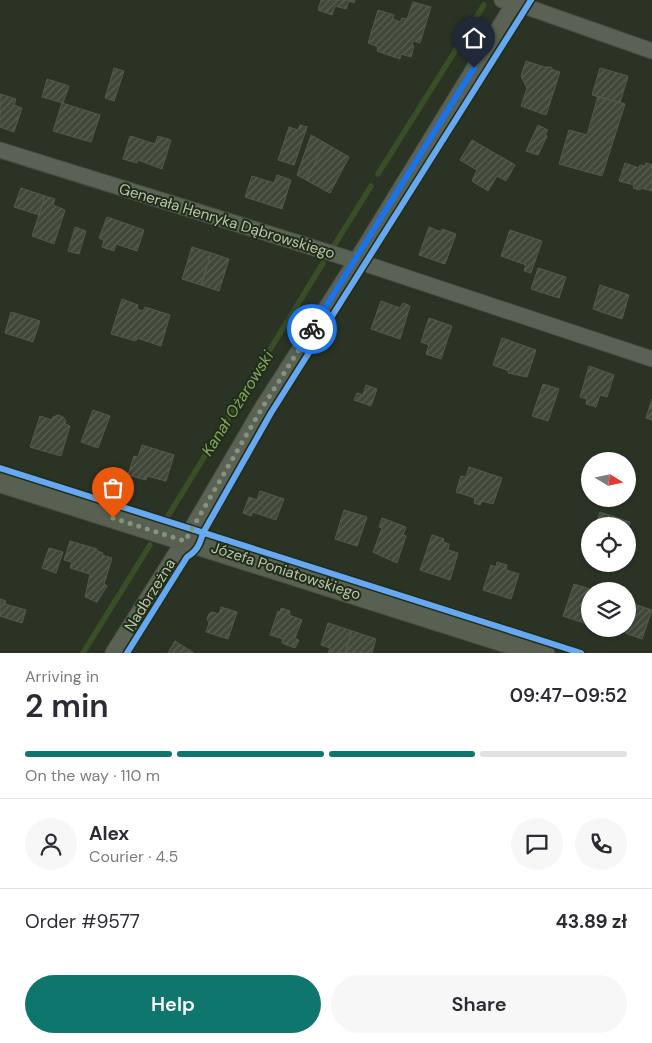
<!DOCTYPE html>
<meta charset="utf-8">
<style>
body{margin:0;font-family:"DM Sans",sans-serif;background:#f7f7f7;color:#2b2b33;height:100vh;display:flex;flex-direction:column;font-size:19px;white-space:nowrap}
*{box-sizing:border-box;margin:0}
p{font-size:16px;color:#7c7c81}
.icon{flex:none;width:28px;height:28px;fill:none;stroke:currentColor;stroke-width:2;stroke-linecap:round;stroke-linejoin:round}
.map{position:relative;height:653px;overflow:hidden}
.side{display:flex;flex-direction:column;background:#fff;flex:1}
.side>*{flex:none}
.needle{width:32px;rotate:100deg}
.controls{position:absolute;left:581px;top:452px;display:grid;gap:10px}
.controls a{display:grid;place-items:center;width:55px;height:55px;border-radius:50%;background:#fff;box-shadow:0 1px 4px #0004;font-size:25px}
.pin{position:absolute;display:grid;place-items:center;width:42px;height:42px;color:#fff;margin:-51px -21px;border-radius:50% 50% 50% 0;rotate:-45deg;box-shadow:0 0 5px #0007}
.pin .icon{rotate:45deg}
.courier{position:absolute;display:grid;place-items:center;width:50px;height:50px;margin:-25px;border:4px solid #1a73e8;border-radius:50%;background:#fff;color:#222;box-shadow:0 1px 6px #0007}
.headline em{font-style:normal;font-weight:600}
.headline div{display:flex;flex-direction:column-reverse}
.headline{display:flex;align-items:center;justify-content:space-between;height:85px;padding:0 25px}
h1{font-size:32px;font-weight:600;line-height:38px}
.bar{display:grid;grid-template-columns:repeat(4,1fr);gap:8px 5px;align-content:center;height:60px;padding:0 25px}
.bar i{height:6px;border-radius:4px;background:#e1e1e2}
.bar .current{background:#0f766e}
.bar p{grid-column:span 4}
.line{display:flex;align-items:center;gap:12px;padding:0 25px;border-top:1px solid #e1e1e2}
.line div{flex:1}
.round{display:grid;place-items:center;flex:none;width:52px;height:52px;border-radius:26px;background:#f7f7f7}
.cta{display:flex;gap:10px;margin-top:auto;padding:10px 25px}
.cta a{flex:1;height:58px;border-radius:30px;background:#0f766e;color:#fff;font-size:20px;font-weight:600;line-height:58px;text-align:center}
.cta a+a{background:#f7f7f7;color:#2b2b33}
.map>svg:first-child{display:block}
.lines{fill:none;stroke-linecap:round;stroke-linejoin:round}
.stream{stroke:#384e25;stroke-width:5.5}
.building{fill:url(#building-hatch);stroke:#525b4c}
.street-casing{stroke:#474e42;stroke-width:17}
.secondary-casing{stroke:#474e42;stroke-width:24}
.street{stroke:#596254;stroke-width:15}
.secondary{stroke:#586052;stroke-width:22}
.cycleway-casing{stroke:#212d18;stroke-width:9}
.cycleway{stroke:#66a8f1;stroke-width:6}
.done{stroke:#86937d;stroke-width:5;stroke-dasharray:0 9}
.route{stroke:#1a73e8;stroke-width:6}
.labels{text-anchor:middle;stroke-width:4;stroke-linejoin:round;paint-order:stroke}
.street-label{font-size:15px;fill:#b7c6ac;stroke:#212d18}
.water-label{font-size:16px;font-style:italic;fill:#82a862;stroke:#212d18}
</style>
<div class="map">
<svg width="652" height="653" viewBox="0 0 652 653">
<defs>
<pattern id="building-hatch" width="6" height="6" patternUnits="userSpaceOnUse" patternTransform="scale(1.25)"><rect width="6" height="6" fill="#40483a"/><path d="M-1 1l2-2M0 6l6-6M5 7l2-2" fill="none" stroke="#596154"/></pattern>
</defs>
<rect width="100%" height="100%" fill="#2b3325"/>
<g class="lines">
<path class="stream" d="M 378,174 L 484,5
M 332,249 L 371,186
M 168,516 L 323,263
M 83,653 L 150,545"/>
</g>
<path class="building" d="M 321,0 L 355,0 L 354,3 L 349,1 L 346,9 L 335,6 L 332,15 L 318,10 Z
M 413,2 L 431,7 L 420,43 L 413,41 L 412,45 L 414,46 L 411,57 L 401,54 L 400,59 L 377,51 L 378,47 L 368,43 L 378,10 L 394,15 L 393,19 L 400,22 L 402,18 L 407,19 Z
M 526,61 L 544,67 L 551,67 L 553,70 L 560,72 L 546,115 L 521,106 L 527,88 L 521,76 Z
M 114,68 L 124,71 L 114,101 L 105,98 Z
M 600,68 L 628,76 L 620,103 L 592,95 Z
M 47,79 L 69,86 L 63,103 L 42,97 Z
M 0,94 L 16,99 L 14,105 L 22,108 L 14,132 L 0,127 Z
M 598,96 L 625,104 L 602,176 L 559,164 L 569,130 L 587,135 Z
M 62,103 L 100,115 L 91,142 L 53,131 Z
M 300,125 L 307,127 L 294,165 L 278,160 L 289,127 L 298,130 Z
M 538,125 L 548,130 L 545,135 L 547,136 L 538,155 L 526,151 Z
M 311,135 L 325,143 L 306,180 L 297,175 Z
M 130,136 L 155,144 L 158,136 L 171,140 L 162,169 L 138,160 L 137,163 L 123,159 Z
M 472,140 L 515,165 L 506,181 L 497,176 L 488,191 L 472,181 L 477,170 L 460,160 Z
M 325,143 L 349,157 L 330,193 L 306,180 Z
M 625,163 L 639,168 L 640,165 L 645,166 L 646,163 L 652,165 L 652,191 L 641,188 L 640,190 L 633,188 L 634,185 L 619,181 Z
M 277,175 L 291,180 L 282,209 L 245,197 L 252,176 L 274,183 Z
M 21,188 L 45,196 L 39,215 L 14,207 Z
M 45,196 L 55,199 L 53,205 L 65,210 L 54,244 L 32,236 Z
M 107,217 L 144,230 L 137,251 L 116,244 L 114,251 L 102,247 L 104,240 L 99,238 Z
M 75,227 L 86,231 L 79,254 L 68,251 Z
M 429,227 L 441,232 L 442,229 L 456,234 L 445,264 L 419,255 Z
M 510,230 L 542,241 L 531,273 L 524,271 L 526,265 L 501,256 Z
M 192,247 L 211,253 L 201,285 L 182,279 Z
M 211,253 L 229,259 L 219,291 L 201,285 Z
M 538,268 L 566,277 L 559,298 L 531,289 Z
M 600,285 L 629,295 L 622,319 L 593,309 Z
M 122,299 L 138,305 L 137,309 L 143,311 L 145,307 L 170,315 L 161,346 L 137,338 L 136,341 L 111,334 Z
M 381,301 L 400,308 L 403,303 L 410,306 L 400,339 L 371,329 Z
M 11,312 L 40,321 L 33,342 L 5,333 Z
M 429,318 L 452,326 L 441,359 L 426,354 L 429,345 L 421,342 Z
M 502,338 L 536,350 L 527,377 L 508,373 L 509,371 L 493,365 Z
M 589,366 L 614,375 L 607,397 L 600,395 L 596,407 L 586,404 L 587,399 L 580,397 Z
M 543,384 L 559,389 L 548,421 L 532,416 Z
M 366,385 L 377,389 L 371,406 L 354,400 L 357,393 L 363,395 Z
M 652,399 L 652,420 L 646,418 Z
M 93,410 L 110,416 L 98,448 L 81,442 Z
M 58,415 L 63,417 L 66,421 L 65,424 L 70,426 L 61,456 L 30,447 L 40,416 L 52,420 L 53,417 Z
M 142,445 L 174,455 L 166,481 L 147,476 L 146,480 L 128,475 L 134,456 L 138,457 Z
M 469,467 L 502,478 L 493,504 L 482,501 L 480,505 L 474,503 L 475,498 L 456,492 L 461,476 L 466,477 Z
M 260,491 L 284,499 L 276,520 L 253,512 L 251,516 L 243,513 L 249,497 L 257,500 Z
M 344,510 L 367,517 L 357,546 L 335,539 Z
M 600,512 L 630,522 L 628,530 L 628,526 L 595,526 Z
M 382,518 L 406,527 L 403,535 L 406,536 L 397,563 L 373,552 L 382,528 L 379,527 Z
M 432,535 L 444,539 L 443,542 L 449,544 L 448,550 L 458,553 L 450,580 L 420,570 Z
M 70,541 L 97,549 L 97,551 L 103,553 L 102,555 L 112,558 L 104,584 L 107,586 L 97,602 L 85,597 L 90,574 L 70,568 L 72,562 L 64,560 Z
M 49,548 L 63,552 L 56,573 L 42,568 Z
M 497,562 L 507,565 L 506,570 L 519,574 L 511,599 L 483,590 L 491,565 L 496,567 Z
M 574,584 L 596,591 L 590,591 L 590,625 L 563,616 Z
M 0,599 L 6,601 L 5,604 L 26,610 L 22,623 L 0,616 Z
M 634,604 L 652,610 L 642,639 L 625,633 L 628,629 L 628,613 L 631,614 Z
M 221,607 L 237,612 L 228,639 L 206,632 L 209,623 L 207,619 L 209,614 L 212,612 L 219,614 Z
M 281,608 L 290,611 L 289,615 L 302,620 L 295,638 L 299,640 L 295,648 L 282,643 L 283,639 L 270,635 L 278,611 L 280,612 Z
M 328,623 L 352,631 L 345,653 L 341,652 L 341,653 L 328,653 L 330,648 L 321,645 Z
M 352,631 L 376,639 L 372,653 L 345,653 Z
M 175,641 L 194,653 L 168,653 Z"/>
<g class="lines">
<g class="street-casing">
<path id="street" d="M 502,0 L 527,7 L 652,51
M 0,150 L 366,264 L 652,359
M 113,653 L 192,528 L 262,408 L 356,261 L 516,0"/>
</g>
<g class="secondary-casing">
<path id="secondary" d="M 0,481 L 543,653"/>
</g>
<use href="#street" class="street"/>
<use href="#secondary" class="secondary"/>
<g class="cycleway-casing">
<path id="cycleway" d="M 0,468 L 581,653
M 127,653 L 187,557 C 197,551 200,544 203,533 L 271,413 L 531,0"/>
</g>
<use href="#cycleway" class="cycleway"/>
</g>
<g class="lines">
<path class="done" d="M 113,518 L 185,541 L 262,408 L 312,329"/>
<path class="route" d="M 312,329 L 474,68"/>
</g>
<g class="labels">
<g class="street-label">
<text transform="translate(227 221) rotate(17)" y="5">Generała Henryka Dąbrowskiego</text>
<text transform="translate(286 571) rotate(18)" y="5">Józefa Poniatowskiego</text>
<text transform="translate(150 595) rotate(-58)" y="5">Nadbrzeżna</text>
</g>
<g class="water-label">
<text transform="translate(237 403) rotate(-58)" y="6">Kanał Ożarowski</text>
</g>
</g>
</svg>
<div class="controls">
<a><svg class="needle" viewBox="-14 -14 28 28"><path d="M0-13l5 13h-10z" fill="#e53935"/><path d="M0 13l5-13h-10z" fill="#7c7c81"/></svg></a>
<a><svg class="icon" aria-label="locate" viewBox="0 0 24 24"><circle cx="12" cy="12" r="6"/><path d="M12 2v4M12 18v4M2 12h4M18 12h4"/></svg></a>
<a><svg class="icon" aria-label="layers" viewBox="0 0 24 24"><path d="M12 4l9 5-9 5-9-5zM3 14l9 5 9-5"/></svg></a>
</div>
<div class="pin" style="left:113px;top:518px;background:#ea580c"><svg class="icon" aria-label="bag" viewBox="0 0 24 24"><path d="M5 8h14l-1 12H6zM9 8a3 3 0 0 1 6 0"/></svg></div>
<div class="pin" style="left:474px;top:68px;background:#1f2937"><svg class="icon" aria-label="home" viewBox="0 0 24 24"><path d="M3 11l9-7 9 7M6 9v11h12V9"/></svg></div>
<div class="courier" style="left:312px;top:329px"><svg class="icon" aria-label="bike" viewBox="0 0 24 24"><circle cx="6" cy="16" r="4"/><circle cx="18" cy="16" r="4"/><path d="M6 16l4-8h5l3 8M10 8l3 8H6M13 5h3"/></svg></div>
</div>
<section class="side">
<div class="headline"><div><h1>2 min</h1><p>Arriving in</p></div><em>09:47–09:52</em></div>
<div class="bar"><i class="current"></i><i class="current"></i><i class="current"></i><i></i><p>On the way · 110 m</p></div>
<div class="line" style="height:90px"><a class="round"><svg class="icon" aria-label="person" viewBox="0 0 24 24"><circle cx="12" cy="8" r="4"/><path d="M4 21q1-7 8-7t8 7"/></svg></a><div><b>Alex</b><p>Courier · 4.5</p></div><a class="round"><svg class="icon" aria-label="chat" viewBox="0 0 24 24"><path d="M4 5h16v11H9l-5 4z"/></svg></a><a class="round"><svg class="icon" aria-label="phone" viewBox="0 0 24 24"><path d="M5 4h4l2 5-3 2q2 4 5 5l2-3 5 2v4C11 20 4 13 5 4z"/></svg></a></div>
<div class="line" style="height:65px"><div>Order #9577</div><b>43.89 zł</b></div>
<div class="cta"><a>Help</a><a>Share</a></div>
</section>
